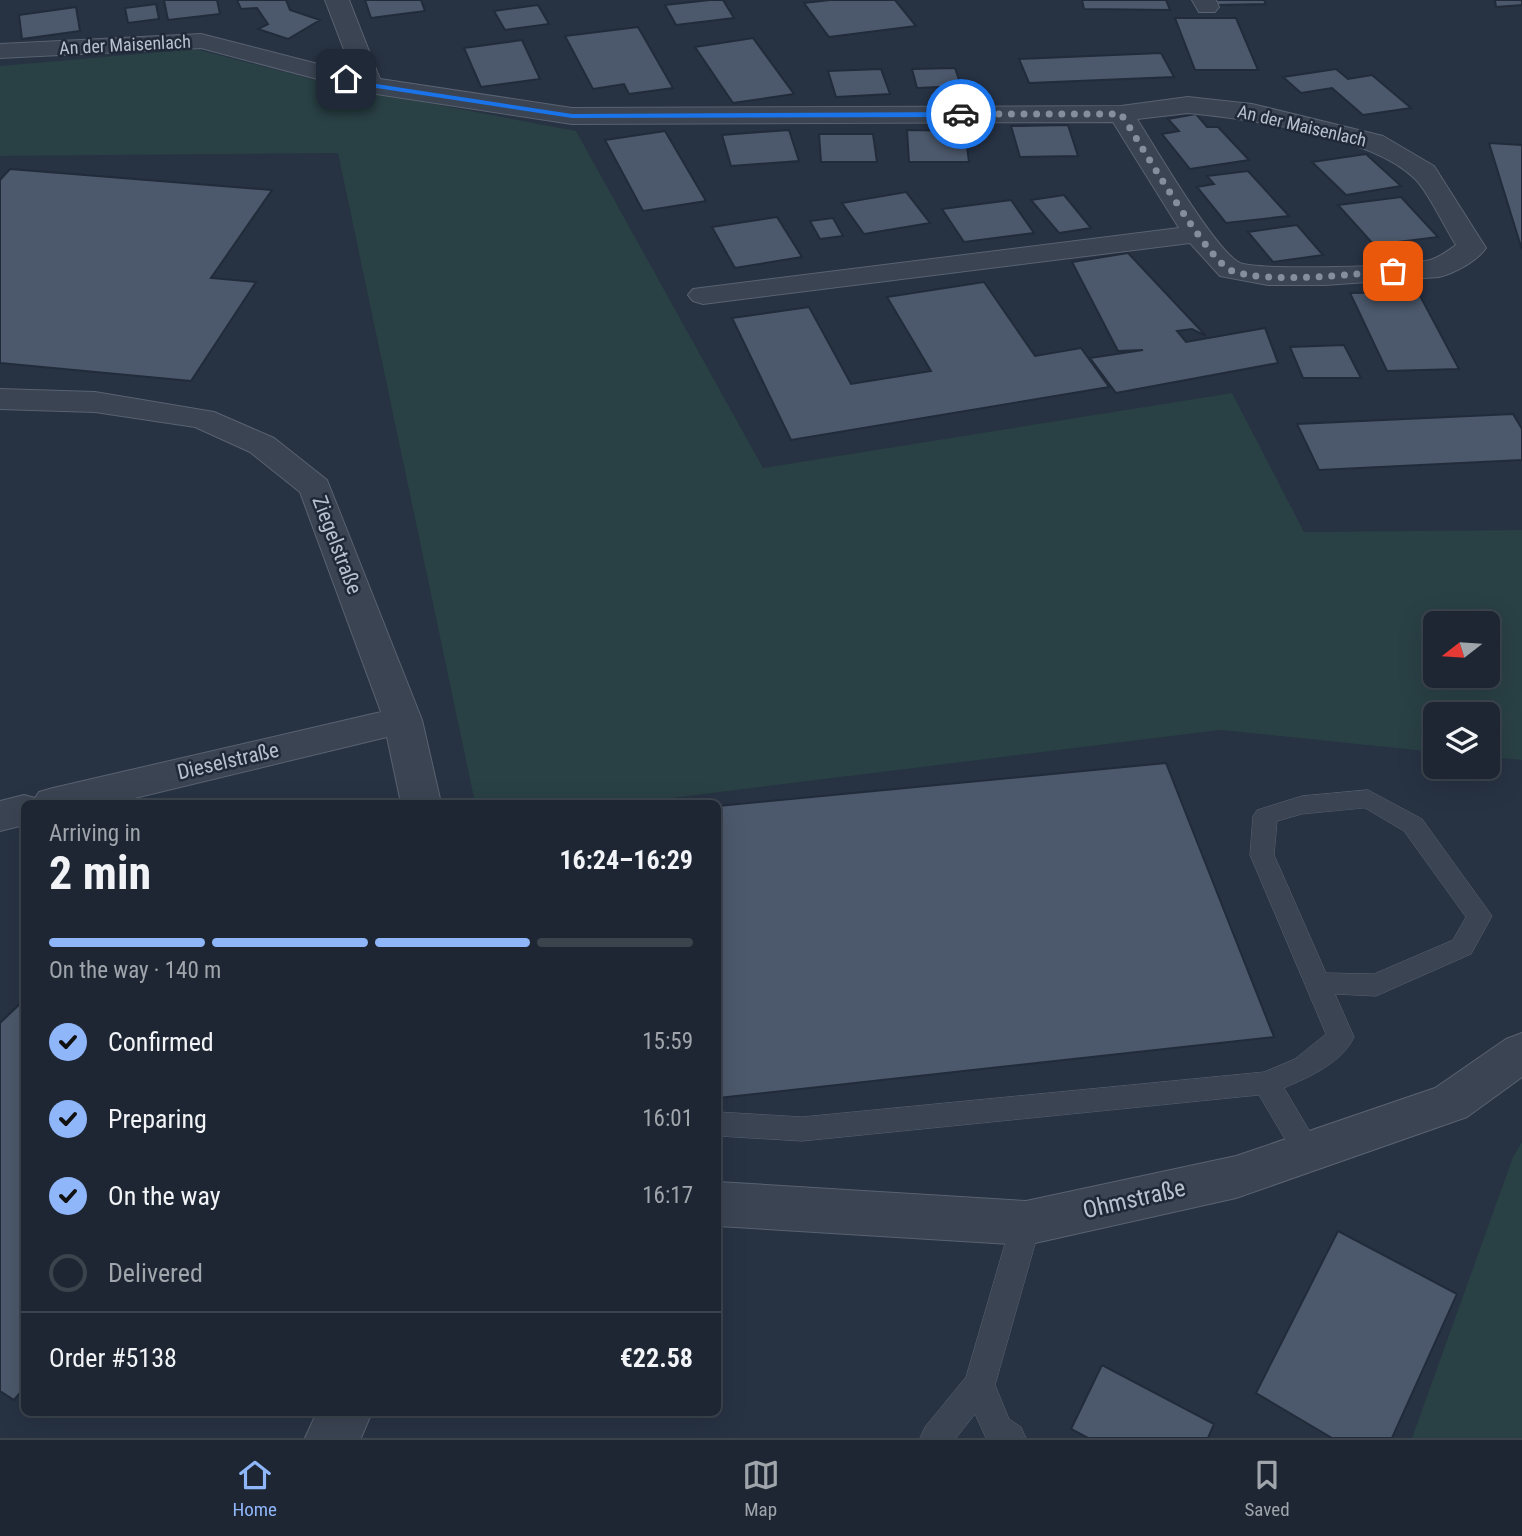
<!DOCTYPE html>
<meta charset="utf-8">
<style>
body{margin:0;font-family:"Roboto Condensed",sans-serif;background:#2a323e;color:#f1f3f6;height:100vh;display:flex;flex-direction:column;font-size:26px;white-space:nowrap}
*{box-sizing:border-box;margin:0}
p{font-size:23px;color:#a0a5ac}
.icon{flex:none;width:38px;height:38px;fill:none;stroke:currentColor;stroke-width:2;stroke-linecap:round;stroke-linejoin:round}
.map{position:relative;flex:1;overflow:hidden}
.panel{position:absolute;left:21px;top:800px;width:700px;height:616px;display:flex;flex-direction:column;background:#1d2632;border-radius:10px;box-shadow:0 7px 28px #0002,0 0 0 2px #3b434d}
.panel>*{flex:none}
.needle{width:46px;rotate:253deg}
.fabs{position:absolute;left:1423px;top:611px;display:grid;gap:14px}
.fabs a{display:grid;place-items:center;width:77px;height:77px;border-radius:10px;background:#1d2632;box-shadow:0 7px 28px #0002,0 0 0 2px #3b434d;font-size:35px}
.pin{position:absolute;display:grid;place-items:center;width:60px;height:60px;color:#fff;margin:-30px;border-radius:14px;box-shadow:0 4px 10px #0006}
.courier{position:absolute;display:grid;place-items:center;width:70px;height:70px;margin:-35px;border:5px solid #1a73e8;border-radius:50%;background:#fff;color:#222;box-shadow:0 2px 9px #0007}
.overview em{font-style:normal;font-weight:700}
.overview div{display:flex;flex-direction:column-reverse}
.overview{display:flex;align-items:center;justify-content:space-between;height:119px;padding:0 28px}
h1{font-size:46px;font-weight:700;line-height:52px}
.bar{display:grid;grid-template-columns:repeat(4,1fr);gap:10px 7px;align-content:center;height:84px;padding:0 28px}
.bar i{height:9px;border-radius:5px;background:#3b434d}
.bar .current{background:#90b6fa}
.bar p{grid-column:span 4}
.line{display:flex;align-items:center;gap:18px;padding:0 28px;border-top:2px solid #3b434d}
.line div{flex:1}
ol{padding:0 28px;list-style:none}
li{display:flex;align-items:center;gap:21px;height:77px}
li p{margin-inline-start:auto}
li .icon{padding:7px;border-radius:50%;background:#90b6fa;color:#111;stroke-width:4}
li:last-child{color:#a0a5ac}
li i{width:38px;height:38px;border:4px solid #3b434d;border-radius:50%}
.tab-bar{display:flex;justify-content:space-around;align-items:center;height:98px;border-top:2px solid #3b434d;background:#1d2632;font-size:19px;color:#a0a5ac}
.tab-bar a{display:grid;justify-items:center;gap:4px}
.tab-bar .current{color:#90b6fa}
.map>svg:first-child{display:block}
.green{fill:#294044;fill-rule:evenodd}
.building{fill:#4c596c;stroke:#222b3a;stroke-width:2}
.lines{fill:none;stroke-linecap:round;stroke-linejoin:round}
.service-casing{stroke:#596270;stroke-width:1}
.minor-casing{stroke:#596270;stroke-width:2}
.service{fill:#3b4453;fill-rule:evenodd}
.minor{fill:#3b4453;fill-rule:evenodd}
.route{fill:#1a73e8}
.done{stroke:#858e9d;stroke-width:7;stroke-dasharray:0 12.6}
.labels{text-anchor:middle;stroke-width:5;stroke-linejoin:round;paint-order:stroke}
.far-street-label{font-size:18px;fill:#b8c0cd;stroke:#202938}
.street-label{font-size:21px;fill:#b8c0cd;stroke:#202938}
.near-street-label{font-size:24px;fill:#b8c0cd;stroke:#202938}
</style>
<div class="map">
<svg width="1522" height="1438" viewBox="0 0 1522 1438">
<rect width="100%" height="100%" fill="#273243"/>
<path class="green" d="M 196,49 L 338,86 L 576,131 L 763,468 L 1232,393 L 1304,532 L 1522,530 L 1522,760 L 1488,757 L 1488,714 L 1435,714 L 1435,752 L 1220,730 L 632,803 L 475,803 L 338,153 L 0,156 L 0,66 ZM 1435,623 L 1488,623 L 1488,676 L 1435,676 Z
M 1522,1142 L 1522,1438 L 1412,1438 L 1513,1157 Z"/>
<path class="building" d="M 164,0 L 217,0 L 220,14 L 168,20 Z
M 237,0 L 286,0 L 290,10 L 320,20 L 288,39 L 258,29 L 268,24 L 257,8 L 241,9 Z
M 365,0 L 421,0 L 425,11 L 371,18 Z
M 710,0 L 723,0 L 734,18 L 676,25 L 665,5 Z
M 830,0 L 895,0 L 916,26 L 829,37 L 804,3 Z
M 1082,0 L 1166,0 L 1170,10 L 1084,9 Z
M 1216,0 L 1264,0 L 1266,4 L 1218,5 Z
M 1495,0 L 1522,0 L 1522,5 L 1496,7 Z
M 156,4 L 159,19 L 128,23 L 125,8 Z
M 538,5 L 549,24 L 505,30 L 494,11 Z
M 76,7 L 80,31 L 22,39 L 19,15 Z
M 1175,18 L 1236,18 L 1258,70 L 1195,70 Z
M 638,27 L 673,88 L 629,94 L 624,84 L 593,89 L 565,36 Z
M 753,38 L 794,94 L 733,103 L 695,47 Z
M 522,40 L 540,79 L 481,87 L 464,48 Z
M 1161,53 L 1174,77 L 1029,83 L 1019,59 Z
M 955,68 L 961,86 L 917,88 L 912,69 Z
M 881,69 L 890,94 L 836,97 L 828,71 Z
M 1336,69 L 1348,79 L 1372,75 L 1411,108 L 1363,115 L 1332,88 L 1301,93 L 1283,77 Z
M 1196,114 L 1207,127 L 1218,127 L 1249,160 L 1190,169 L 1162,134 L 1179,131 L 1168,119 Z
M 1068,125 L 1078,156 L 1020,157 L 1011,126 Z
M 789,130 L 799,161 L 731,166 L 722,135 Z
M 907,130 L 965,131 L 969,162 L 909,162 Z
M 665,131 L 706,201 L 643,211 L 605,140 Z
M 819,134 L 873,134 L 877,162 L 821,162 Z
M 1489,143 L 1522,145 L 1522,250 Z
M 1366,154 L 1401,186 L 1346,195 L 1312,162 Z
M 10,169 L 272,190 L 211,278 L 256,282 L 191,381 L 0,363 L 0,180 Z
M 1248,171 L 1289,216 L 1226,223 L 1197,187 L 1214,184 L 1207,176 Z
M 906,192 L 930,223 L 864,234 L 842,203 Z
M 1064,195 L 1091,228 L 1059,233 L 1031,200 Z
M 1401,197 L 1438,237 L 1374,245 L 1338,205 Z
M 1011,200 L 1034,233 L 964,242 L 942,209 Z
M 777,217 L 802,257 L 735,268 L 712,227 Z
M 833,218 L 843,236 L 820,239 L 810,221 Z
M 1297,225 L 1323,255 L 1273,262 L 1248,232 Z
M 1128,253 L 1206,336 L 1192,329 L 1177,331 L 1186,342 L 1265,328 L 1278,363 L 1116,393 L 1090,358 L 1143,350 L 1118,351 L 1072,262 Z
M 984,282 L 1035,356 L 1081,348 L 1109,387 L 791,440 L 732,318 L 809,307 L 851,384 L 931,371 L 887,297 Z
M 1418,292 L 1459,369 L 1387,371 L 1350,293 Z
M 1344,345 L 1361,378 L 1303,378 L 1290,347 Z
M 1513,414 L 1522,429 L 1522,460 L 1319,470 L 1297,424 Z
M 1166,763 L 1274,1037 L 718,1098 L 718,806 Z
M 24,1000 L 24,1388 L 14,1400 L 0,1391 L 0,1023 Z
M 1338,1231 L 1457,1294 L 1392,1438 L 1332,1438 L 1256,1393 Z
M 1102,1365 L 1214,1424 L 1208,1438 L 1088,1438 L 1071,1429 Z"/>
<g class="lines">
<g class="service-casing">
<path id="service" d="M 1368,790 L 1422,819 L 1492,916 L 1471,954 L 1376,996 L 1335,994 L 1354,1037 C 1342,1063 1309,1077 1284,1088 L 1322,1152 L 1318,1161 L 1308,1164 L 1298,1161 L 1259,1095 L 802,1141 L 718,1136 L 718,1112 L 802,1117 L 1264,1072 L 1295,1059 L 1326,1034 L 1250,855 L 1253,816 L 1257,810 L 1302,796 ZM 1365,808 L 1404,831 L 1466,917 L 1453,940 L 1374,974 L 1326,973 L 1274,855 L 1277,821 L 1302,814 Z
M 1026,1210 L 1036,1214 L 1041,1223 L 995,1385 L 1009,1419 L 1021,1427 L 1026,1438 L 986,1438 L 975,1414 L 956,1438 L 920,1438 L 925,1427 L 966,1377 L 1011,1223 L 1016,1214 Z"/>
</g>
<g class="minor-casing">
<path id="minor" d="M 325,0 L 349,0 L 380,79 L 572,108 L 1121,106 L 1188,97 L 1252,104 L 1383,136 L 1434,166 L 1486,248 C 1477,261 1455,273 1439,277 L 1325,285 L 1268,285 L 1220,276 L 1190,243 L 703,304 L 693,301 L 688,295 L 693,289 L 1179,228 L 1113,122 L 572,124 L 370,93 L 201,48 L 0,58 L 0,44 L 201,34 L 353,73 ZM 1188,113 C 1249,119 1368,135 1413,177 C 1427,189 1445,228 1456,245 C 1449,250 1441,256 1433,259 C 1413,267 1259,271 1240,263 C 1216,252 1155,147 1137,119 Z
M 1192,0 L 1216,0 L 1219,7 L 1215,12 L 1199,12 Z
M 0,389 L 95,392 L 214,412 L 274,438 L 327,480 L 422,720 L 441,803 L 401,803 L 387,737 L 114,803 L 24,803 L 24,825 L 0,831 L 0,801 L 24,795 L 35,798 L 39,792 L 53,788 L 381,712 L 300,492 L 250,452 L 195,427 L 95,412 L 0,409 Z
M 1522,1033 L 1522,1077 L 1467,1117 L 1236,1198 L 1026,1245 L 718,1226 L 718,1182 L 1026,1201 L 1236,1156 L 1435,1088 L 1506,1039 Z
M 317,1412 L 372,1412 L 361,1438 L 305,1438 Z"/>
</g>
<use href="#service" class="service"/>
<use href="#minor" class="minor"/>
</g>
<path class="route" d="M 346,76 L 370,83 L 572,114 L 961,112 L 965,114 L 961,117 L 572,118 L 370,87 L 343,80 Z"/>
<g class="lines">
<path class="done" d="M 961,114 L 1121,114 C 1139,141 1208,262 1232,271 C 1270,284 1352,274 1393,271"/>
</g>
<g class="labels">
<g class="far-street-label">
<text transform="translate(125 45) rotate(-3)" y="6">An der Maisenlach</text>
<text transform="translate(1302 126) rotate(13)" y="6">An der Maisenlach</text>
</g>
<g class="street-label">
<text transform="translate(337 545) rotate(69)" y="7">Ziegelstraße</text>
<text transform="translate(228 761) rotate(-13)" y="7">Dieselstraße</text>
</g>
<g class="near-street-label">
<text transform="translate(1134 1199) rotate(-13)" y="8">Ohmstraße</text>
</g>
</g>
</svg>
<div class="fabs">
<a><svg class="needle" viewBox="-14 -14 28 28"><path d="M0-13l5 13h-10z" fill="#e53935"/><path d="M0 13l5-13h-10z" fill="#a0a5ac"/></svg></a>
<a><svg class="icon" aria-label="layers" viewBox="0 0 24 24"><path d="M12 4l9 5-9 5-9-5zM3 14l9 5 9-5"/></svg></a>
</div>
<div class="pin" style="left:1393px;top:271px;background:#ea580c"><svg class="icon" aria-label="bag" viewBox="0 0 24 24"><path d="M5 8h14l-1 12H6zM9 8a3 3 0 0 1 6 0"/></svg></div>
<div class="pin" style="left:346px;top:79px;background:#1f2937"><svg class="icon" aria-label="home" viewBox="0 0 24 24"><path d="M3 11l9-7 9 7M6 9v11h12V9"/></svg></div>
<div class="courier" style="left:961px;top:114px"><svg class="icon" aria-label="car" viewBox="0 0 24 24"><path d="M5 17H2v-5l4-1 3-4h7l3 4 3 1v5h-3M9 17h6M6 11h13"/><circle cx="7" cy="17" r="2"/><circle cx="17" cy="17" r="2"/></svg></div>
<section class="panel">
<div class="overview"><div><h1>2 min</h1><p>Arriving in</p></div><em>16:24–16:29</em></div>
<div class="bar"><i class="current"></i><i class="current"></i><i class="current"></i><i></i><p>On the way · 140 m</p></div>
<ol>
<li><svg class="icon" aria-label="check" viewBox="0 0 24 24"><path d="M5 12l5 5 9-10"/></svg>Confirmed<p>15:59</p></li>
<li><svg class="icon" aria-label="check" viewBox="0 0 24 24"><path d="M5 12l5 5 9-10"/></svg>Preparing<p>16:01</p></li>
<li><svg class="icon" aria-label="check" viewBox="0 0 24 24"><path d="M5 12l5 5 9-10"/></svg>On the way<p>16:17</p></li>
<li><i></i>Delivered</li>
</ol>
<div class="line" style="height:91px"><div>Order #5138</div><b>€22.58</b></div>
</section>
</div>
<nav class="tab-bar">
<a class="current"><svg class="icon" aria-label="home" viewBox="0 0 24 24"><path d="M3 11l9-7 9 7M6 9v11h12V9"/></svg>Home</a>
<a><svg class="icon" aria-label="map" viewBox="0 0 24 24"><path d="M3 6l6-2 6 2 6-2v14l-6 2-6-2-6 2zM9 4v14M15 6v14"/></svg>Map</a>
<a><svg class="icon" aria-label="saved" viewBox="0 0 24 24"><path d="M7 4h10v16l-5-4-5 4z"/></svg>Saved</a>
</nav>
